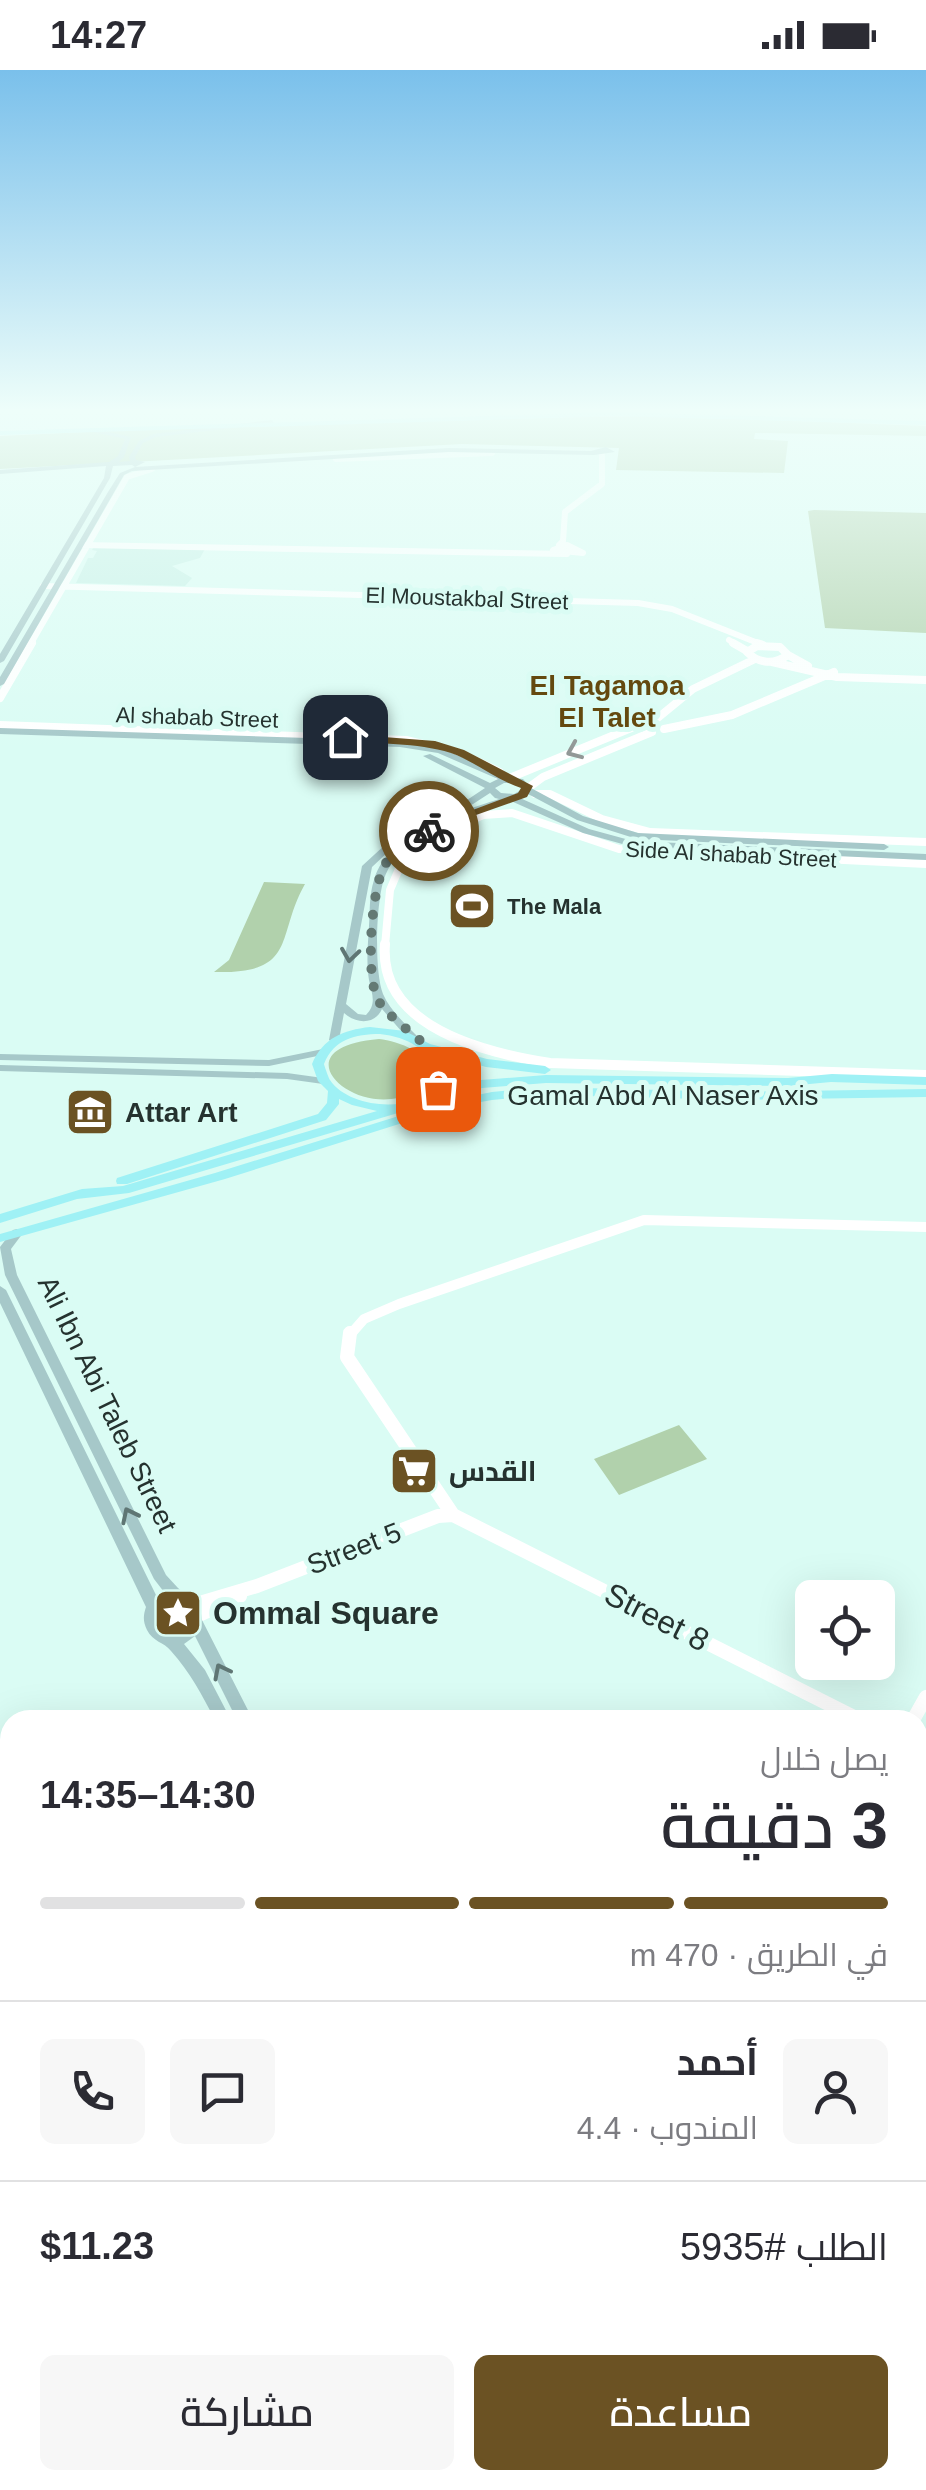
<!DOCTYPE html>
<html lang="ar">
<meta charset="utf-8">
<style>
body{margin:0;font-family:Helvetica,Cairo,sans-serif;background:#f7f7f7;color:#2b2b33;direction:rtl;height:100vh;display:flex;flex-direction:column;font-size:38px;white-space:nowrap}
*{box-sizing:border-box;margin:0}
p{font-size:32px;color:#7c7c81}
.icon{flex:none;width:55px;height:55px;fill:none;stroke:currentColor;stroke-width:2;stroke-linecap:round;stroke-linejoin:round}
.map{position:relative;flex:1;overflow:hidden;direction:ltr}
.details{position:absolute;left:0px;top:1640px;width:928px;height:780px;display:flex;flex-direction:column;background:#fff;border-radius:30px 30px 0 0;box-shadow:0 10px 40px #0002;direction:rtl}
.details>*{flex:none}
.buttons{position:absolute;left:795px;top:1510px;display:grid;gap:20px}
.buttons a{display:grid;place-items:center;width:100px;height:100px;border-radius:15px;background:#fff;box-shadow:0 10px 40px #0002;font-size:50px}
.pin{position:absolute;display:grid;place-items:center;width:85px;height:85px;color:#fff;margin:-42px;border-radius:20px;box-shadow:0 5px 15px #0006}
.courier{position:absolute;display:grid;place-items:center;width:100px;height:100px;margin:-50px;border:8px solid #6b5223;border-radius:50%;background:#fff;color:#222;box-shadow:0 2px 12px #0007}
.overview em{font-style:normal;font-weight:600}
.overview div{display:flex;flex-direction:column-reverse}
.overview{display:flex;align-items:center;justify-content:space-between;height:170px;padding:0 40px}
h1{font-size:65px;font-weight:600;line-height:75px}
.bar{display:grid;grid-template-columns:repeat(4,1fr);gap:15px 10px;align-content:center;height:120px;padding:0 40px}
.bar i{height:12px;border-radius:8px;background:#e1e1e2}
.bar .active{background:#6b5223}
.bar p{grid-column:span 4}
.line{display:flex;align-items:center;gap:25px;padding:0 40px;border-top:2px solid #e1e1e2}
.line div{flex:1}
.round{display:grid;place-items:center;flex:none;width:105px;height:105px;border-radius:15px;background:#f7f7f7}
.action{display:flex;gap:20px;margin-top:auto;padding:20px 40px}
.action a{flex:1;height:115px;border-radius:15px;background:#6b5223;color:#fff;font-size:40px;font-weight:600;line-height:115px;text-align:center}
.action a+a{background:#f7f7f7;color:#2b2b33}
.status{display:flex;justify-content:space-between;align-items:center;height:70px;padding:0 50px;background:#fff;direction:ltr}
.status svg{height:28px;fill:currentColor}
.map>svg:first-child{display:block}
.built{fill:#c5f0e6}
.green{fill:#b1d1ac}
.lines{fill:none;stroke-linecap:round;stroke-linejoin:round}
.tertiary-far4{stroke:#fff;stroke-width:6}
.tertiary-far3{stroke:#fff;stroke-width:8}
.tertiary-far2{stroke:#fff;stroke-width:10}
.tertiary-far1{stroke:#fff;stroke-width:14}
.tertiary{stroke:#fff;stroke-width:18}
.secondary{fill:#a6c8c9;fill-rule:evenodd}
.primary{fill:#9ff1f5;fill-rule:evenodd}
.oneway{stroke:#929897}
.oneway2{stroke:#5f7674}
.route{fill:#6b5223}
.done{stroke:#647974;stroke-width:10;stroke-dasharray:0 18}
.labels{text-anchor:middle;stroke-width:10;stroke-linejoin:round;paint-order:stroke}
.far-street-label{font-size:22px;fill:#25322f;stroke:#dafcf4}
.far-poi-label{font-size:22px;font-weight:bold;fill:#25322f;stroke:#dafcf4;text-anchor:start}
.far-quarter-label{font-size:28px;font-weight:bold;fill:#64490f;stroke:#dafcf4}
.street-label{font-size:28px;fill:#25322f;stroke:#dafcf4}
.poi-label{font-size:28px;font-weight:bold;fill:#25322f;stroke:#dafcf4;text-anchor:start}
.near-poi-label{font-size:32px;font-weight:bold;fill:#25322f;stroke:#dafcf4;text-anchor:start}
.near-street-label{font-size:32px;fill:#25322f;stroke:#dafcf4}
</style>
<div class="status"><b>14:27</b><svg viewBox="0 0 49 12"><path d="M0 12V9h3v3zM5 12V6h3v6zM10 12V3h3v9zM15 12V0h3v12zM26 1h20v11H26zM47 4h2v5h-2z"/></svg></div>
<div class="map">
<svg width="926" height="2420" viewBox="0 0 926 2420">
<rect width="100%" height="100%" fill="#dafcf4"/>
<path class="built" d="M 94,477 L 206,477 L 200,488 L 172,496 L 192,508 L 185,516 L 76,513 L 88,488 L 93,488 L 97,481 L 92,480 Z"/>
<path class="green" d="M 675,346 L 926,356 L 926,366 L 755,363 L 754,369 L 788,371 L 784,403 L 616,400 L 619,378 L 462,374 L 0,399 L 0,366 C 225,355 450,348 675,346 Z
M 814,440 L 926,443 L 926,563 L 825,558 L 808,441 Z
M 264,812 L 305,814 C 275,867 299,904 214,902 L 229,890 Z
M 379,969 C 407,972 458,996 413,1022 C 359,1053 273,978 379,969 Z
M 679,1355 L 707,1389 L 619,1425 L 594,1389 Z"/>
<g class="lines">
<path class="tertiary-far4" d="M 336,389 L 492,383
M 82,475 L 567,484
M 559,475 L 563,471 L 565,442 L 602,414 L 602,385
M 567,475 L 583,483 L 553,480 Z
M 43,516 L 638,533 L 672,539 L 763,575
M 729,570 L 737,575
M 30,575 L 127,407 L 152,399"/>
<path class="tertiary-far3" d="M 733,573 L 747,581
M 757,573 L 763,575
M 757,576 L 780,577 L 788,585 C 774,595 759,594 747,582 Z
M 788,585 L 808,596
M 772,592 L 837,607 L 926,610
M 0,628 L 32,573
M 654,651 L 693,619 L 755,589
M 0,655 L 406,670 L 460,683 L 500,702 L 499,706
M 664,659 L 732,645 L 834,602
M 507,709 L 641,654
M 528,718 L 543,707 L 652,662
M 535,724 L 550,724 L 602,749 L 650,762 L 926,772
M 385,876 L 390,820 L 401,794 L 434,767 L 483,745 L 512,743 L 619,779 L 926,794"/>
<path class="tertiary-far2" d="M 385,874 C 378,958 486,983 550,993 L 926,1005
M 350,1265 L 364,1249 L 399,1234 L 644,1150 L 926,1157"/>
<path class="tertiary-far1" d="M 350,1263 L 347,1287 L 453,1445
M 193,1535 L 257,1516 L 438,1446 L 453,1445 L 860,1650
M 197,1546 L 240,1526
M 913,1650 L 926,1627
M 918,1683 L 926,1667"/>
<path class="tertiary" d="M 8,2260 L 4,2247 L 10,2233"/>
<path class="secondary" d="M 272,350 L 274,353 L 156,367 L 143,373 L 135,387 L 136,390 L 145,392 L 135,397 L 449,378 L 591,381 L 606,377 L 615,382 L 594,385 L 449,382 L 132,401 L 124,405 L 4,614 L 0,616 L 0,607 L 108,422 L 120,403 L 135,397 L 132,395 L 113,396 L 110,408 L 4,591 L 0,593 L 0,584 L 104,408 L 106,396 L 0,404 L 0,400 L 109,392 L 118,386 L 125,369 L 88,361 L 90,358 L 131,367 L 124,387 L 119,392 L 130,391 L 129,387 L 139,371 L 153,364 Z
M 0,658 L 400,671 L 443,679 L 510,708 L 523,709 L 531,718 L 583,746 L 638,763 L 884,774 L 889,777 L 884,780 L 637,769 L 577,750 L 528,724 L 520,728 L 589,759 L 633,771 L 926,784 L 926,790 L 633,777 L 583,763 L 511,731 C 475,743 434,753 405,778 C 396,786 388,797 384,809 C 376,833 374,901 383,924 C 390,940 404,953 417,966 L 418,968 L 417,970 L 409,970 L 382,939 C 375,955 356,954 344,943 L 339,970 L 334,973 L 329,970 L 362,796 L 399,762 L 467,730 L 485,718 L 423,686 L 430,684 L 490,713 L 498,709 L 438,683 L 400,677 L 0,664 ZM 504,713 L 517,713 L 523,719 L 514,724 L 501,723 L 495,718 ZM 490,723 L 495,728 L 499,729 C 455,744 390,759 374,810 C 369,825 370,841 369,856 C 368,874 366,892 369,910 C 372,924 377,934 366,945 L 358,944 L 346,934 L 372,797 L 405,766 L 473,734 Z
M 323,979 L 328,982 L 327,984 L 269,996 L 0,990 L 0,984 L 269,990 Z
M 0,995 L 287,1003 L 323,1008 L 329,1011 L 323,1014 L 287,1009 L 0,1001 Z
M 17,1159 L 23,1163 L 11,1179 L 17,1205 L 166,1505 C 170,1509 174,1514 178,1518 C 191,1530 200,1528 202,1550 L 253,1650 L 237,1650 L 195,1566 L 184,1574 L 205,1600 L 231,1650 L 215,1650 C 202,1625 190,1602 171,1581 C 164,1572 153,1572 147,1560 C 143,1552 143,1546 146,1537 L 0,1233 L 0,1216 L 6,1220 L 156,1525 L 164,1522 L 154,1509 L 5,1205 L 0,1177 L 13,1160 ZM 169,1532 L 179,1534 L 187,1542 L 186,1556 L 177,1563 L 167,1563 L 160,1554 L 160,1540 Z
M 577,2410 L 599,2410 L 604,2420 L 582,2420 Z
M 605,2410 L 627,2410 L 631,2420 L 609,2420 Z"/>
<path class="primary" d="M 613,342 L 926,351 L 926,355 L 613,346 L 0,365 L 0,361 Z
M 370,957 L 405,961 L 430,974 L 487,989 L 545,996 L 551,1000 L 545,1004 L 486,997 L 440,984 L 447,996 L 449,1007 L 440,1022 L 481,1010 L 546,1005 L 788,1008 L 832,1004 L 926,1007 L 926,1015 L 831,1012 L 788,1016 L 546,1013 L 482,1018 L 129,1123 L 77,1129 L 0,1153 L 0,1144 L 82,1119 L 123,1116 L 377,1041 L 352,1035 L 339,1029 L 339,1034 L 326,1050 L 127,1114 L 117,1114 L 116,1111 L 117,1108 L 318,1044 L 327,1033 L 328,1021 L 318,1011 L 312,994 C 323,968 343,960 370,957 ZM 380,964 C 407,967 431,979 437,1007 C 431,1017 425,1025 414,1030 C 389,1040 345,1033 330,1010 C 329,1009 324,995 324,994 C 334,969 355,964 380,964 Z
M 546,1017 L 737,1022 L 926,1019 L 926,1027 L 737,1030 L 546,1025 L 492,1030 L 453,1037 L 225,1109 L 0,1172 L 0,1164 L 215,1103 L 447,1031 L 492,1022 Z"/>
</g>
<defs><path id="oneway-chevron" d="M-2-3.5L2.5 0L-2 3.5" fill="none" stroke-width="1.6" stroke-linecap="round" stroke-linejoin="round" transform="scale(2.5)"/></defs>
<use class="oneway" href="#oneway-chevron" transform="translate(574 681) rotate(157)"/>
<g class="oneway2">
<use href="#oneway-chevron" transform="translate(350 885) rotate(98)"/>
<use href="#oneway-chevron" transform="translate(129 1445) rotate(-116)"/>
<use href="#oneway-chevron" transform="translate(221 1601) rotate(-117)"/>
</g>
<linearGradient id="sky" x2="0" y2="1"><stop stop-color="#7ac0eb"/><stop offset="0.5" stop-color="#eefefa"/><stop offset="1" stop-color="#eefefa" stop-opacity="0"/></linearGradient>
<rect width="926" height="680" fill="url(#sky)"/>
<path class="route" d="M 345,664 L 435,671 L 464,680 L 533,716 L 527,727 L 425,763 L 425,758 L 518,723 L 521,718 C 496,710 476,692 451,683 C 416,672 378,675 341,669 Z"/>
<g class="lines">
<path class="done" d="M 429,761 C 413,769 396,778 386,793 C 371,816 365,906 378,930 C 394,959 457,982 438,1019"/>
</g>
<defs>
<g id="stadium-square" transform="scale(2.5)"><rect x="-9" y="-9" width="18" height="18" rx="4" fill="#6b5223" stroke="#dafcf4"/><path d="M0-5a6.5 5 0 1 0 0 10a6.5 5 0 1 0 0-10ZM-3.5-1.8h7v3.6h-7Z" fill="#fff"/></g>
<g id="museum-square" transform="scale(2.5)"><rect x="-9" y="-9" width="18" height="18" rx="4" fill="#6b5223" stroke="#dafcf4"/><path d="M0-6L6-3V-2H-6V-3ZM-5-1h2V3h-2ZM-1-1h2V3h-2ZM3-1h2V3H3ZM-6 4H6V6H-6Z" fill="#fff"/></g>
<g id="supermarket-square" transform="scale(2.5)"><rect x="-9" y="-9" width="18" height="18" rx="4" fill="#6b5223" stroke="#dafcf4"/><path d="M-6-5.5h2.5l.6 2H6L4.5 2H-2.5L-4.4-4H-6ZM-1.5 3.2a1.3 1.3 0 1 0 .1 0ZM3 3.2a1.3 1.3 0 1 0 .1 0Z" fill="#fff"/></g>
<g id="sight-square" transform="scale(2.5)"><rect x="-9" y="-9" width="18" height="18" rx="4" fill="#6b5223" stroke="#dafcf4"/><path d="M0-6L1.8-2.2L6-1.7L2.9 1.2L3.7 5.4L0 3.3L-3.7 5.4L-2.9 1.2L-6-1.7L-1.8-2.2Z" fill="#fff"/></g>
</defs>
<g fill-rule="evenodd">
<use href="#stadium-square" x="472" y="836"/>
<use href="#museum-square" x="90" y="1042"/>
<use href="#supermarket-square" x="414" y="1401"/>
<use href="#sight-square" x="178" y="1543"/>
</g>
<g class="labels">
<g class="far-street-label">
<text transform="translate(467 528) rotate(2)" y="8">El Moustakbal Street</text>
<text transform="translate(197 647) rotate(2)" y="8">Al shabab Street</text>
<text transform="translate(731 784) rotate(3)" y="8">Side Al shabab Street</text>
</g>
<g class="far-poi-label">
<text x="507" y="844">The Mala</text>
</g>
<g class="far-quarter-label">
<text x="607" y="625">El Tagamoa<tspan x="607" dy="32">El Talet</tspan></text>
</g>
<g class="street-label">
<text x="663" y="1035">Gamal Abd Al Naser Axis</text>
<text transform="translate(108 1334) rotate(64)" y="10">Ali Ibn Abi Taleb Street</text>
<text transform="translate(354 1478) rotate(-21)" y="10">Street 5</text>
</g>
<g class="poi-label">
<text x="125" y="1052">Attar Art</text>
<text x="449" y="1411">القدس</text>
</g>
<g class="near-poi-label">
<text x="213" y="1554">Ommal Square</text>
</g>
<g class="near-street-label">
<text transform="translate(657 1547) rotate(27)" y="11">Street 8</text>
</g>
</g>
</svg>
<div class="buttons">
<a><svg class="icon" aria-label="locate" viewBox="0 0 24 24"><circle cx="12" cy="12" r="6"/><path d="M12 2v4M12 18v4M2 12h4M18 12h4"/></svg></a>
</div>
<div class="pin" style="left:438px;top:1019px;background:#ea580c"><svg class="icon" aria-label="bag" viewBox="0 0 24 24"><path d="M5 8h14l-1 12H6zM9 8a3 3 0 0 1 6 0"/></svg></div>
<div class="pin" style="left:345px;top:667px;background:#1f2937"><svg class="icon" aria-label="home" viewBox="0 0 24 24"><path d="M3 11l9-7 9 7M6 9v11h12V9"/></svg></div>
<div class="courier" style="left:429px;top:761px"><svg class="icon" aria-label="bike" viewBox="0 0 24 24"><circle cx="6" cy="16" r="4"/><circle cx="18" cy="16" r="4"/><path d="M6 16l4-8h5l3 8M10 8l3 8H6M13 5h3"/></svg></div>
<section class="details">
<div class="overview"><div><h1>3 دقيقة</h1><p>يصل خلال</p></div><em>14:30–14:35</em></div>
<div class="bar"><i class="active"></i><i class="active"></i><i class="active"></i><i></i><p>في الطريق · 470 m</p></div>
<div class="line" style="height:180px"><a class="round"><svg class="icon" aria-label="person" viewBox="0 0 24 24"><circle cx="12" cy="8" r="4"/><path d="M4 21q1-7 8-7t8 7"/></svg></a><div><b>أحمد</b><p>المندوب · 4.4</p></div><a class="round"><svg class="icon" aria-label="chat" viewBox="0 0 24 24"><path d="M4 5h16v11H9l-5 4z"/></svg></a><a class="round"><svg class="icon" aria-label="phone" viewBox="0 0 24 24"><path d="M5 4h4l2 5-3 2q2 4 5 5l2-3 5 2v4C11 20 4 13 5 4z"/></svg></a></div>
<div class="line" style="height:130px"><div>الطلب #5935</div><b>$11.23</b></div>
<div class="action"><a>مساعدة</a><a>مشاركة</a></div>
</section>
</div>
